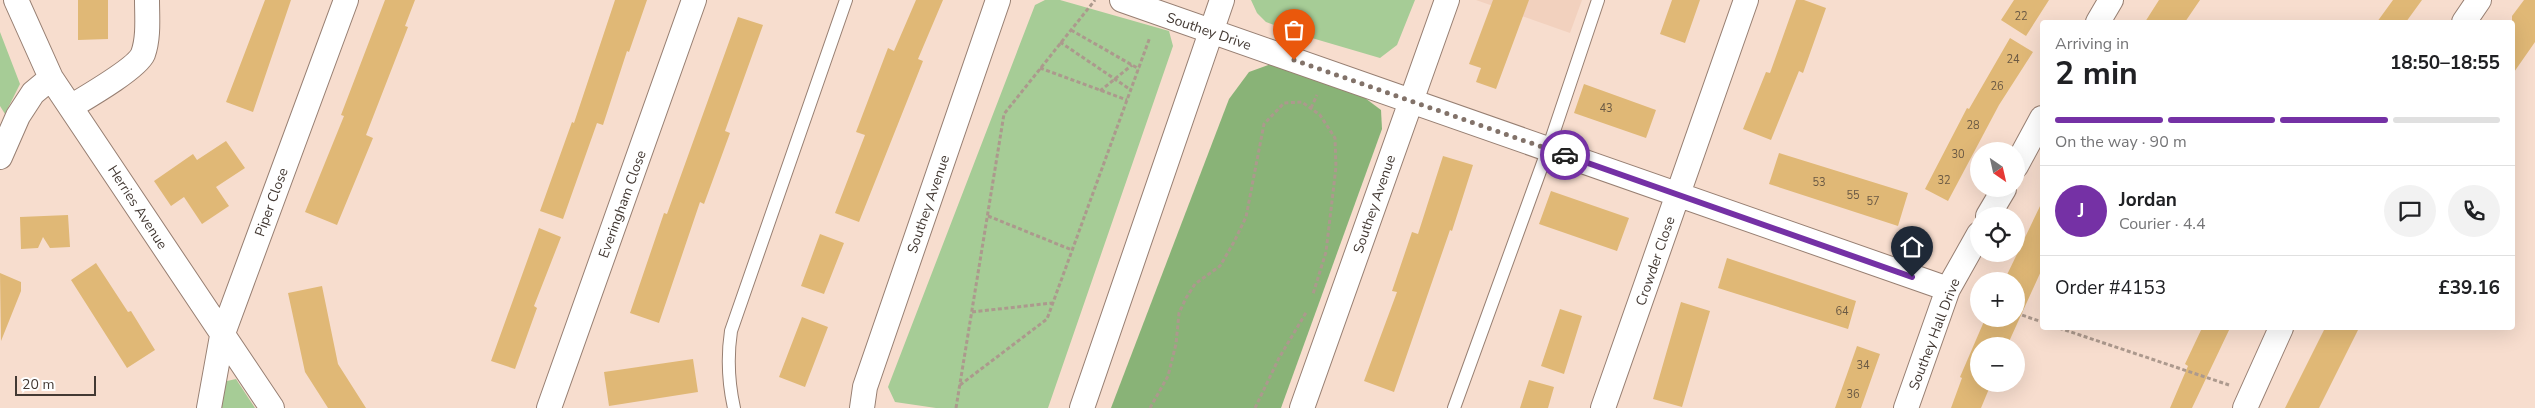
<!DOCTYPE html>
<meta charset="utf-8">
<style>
body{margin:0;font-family:"Nunito Sans",sans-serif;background:#f2f2f2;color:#202124;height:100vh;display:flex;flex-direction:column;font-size:19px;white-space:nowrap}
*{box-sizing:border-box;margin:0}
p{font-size:16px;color:#757577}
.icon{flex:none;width:28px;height:28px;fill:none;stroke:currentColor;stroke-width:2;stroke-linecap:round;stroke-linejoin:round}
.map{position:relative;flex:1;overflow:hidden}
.panel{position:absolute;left:2040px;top:20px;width:475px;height:310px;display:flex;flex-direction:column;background:#fff;border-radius:5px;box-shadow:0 5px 20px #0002}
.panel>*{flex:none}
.needle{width:32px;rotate:146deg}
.fabs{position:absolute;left:1970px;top:142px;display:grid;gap:10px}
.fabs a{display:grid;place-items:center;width:55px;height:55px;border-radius:50%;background:#fff;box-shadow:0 5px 20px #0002;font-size:25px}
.scale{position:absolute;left:15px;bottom:12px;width:81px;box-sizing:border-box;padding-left:5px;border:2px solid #433933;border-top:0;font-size:14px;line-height:18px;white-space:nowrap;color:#433933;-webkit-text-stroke:4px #fff;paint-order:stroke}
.pin{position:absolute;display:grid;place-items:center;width:42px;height:42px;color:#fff;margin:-51px -21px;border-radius:50% 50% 50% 0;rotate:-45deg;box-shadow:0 0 5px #0007}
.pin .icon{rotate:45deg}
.courier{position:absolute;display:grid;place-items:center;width:50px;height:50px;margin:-25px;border:4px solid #7531a5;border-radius:50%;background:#fff;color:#222;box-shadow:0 1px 6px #0007}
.overview em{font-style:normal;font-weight:700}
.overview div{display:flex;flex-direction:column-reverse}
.overview{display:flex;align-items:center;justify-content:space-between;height:85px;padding:0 15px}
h1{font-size:32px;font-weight:700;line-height:38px}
.bar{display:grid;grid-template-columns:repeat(4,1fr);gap:8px 5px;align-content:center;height:60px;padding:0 15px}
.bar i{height:6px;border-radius:4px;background:#e0e0e0}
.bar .current{background:#7531a5}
.bar p{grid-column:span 4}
.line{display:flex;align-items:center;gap:12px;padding:0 15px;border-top:1px solid #e0e0e0}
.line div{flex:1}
.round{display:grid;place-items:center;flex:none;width:52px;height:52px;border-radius:26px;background:#f2f2f2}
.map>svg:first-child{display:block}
.built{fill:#f2d1be}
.green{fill:#a6cc96}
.forest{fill:#89b377}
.building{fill:#e0b876}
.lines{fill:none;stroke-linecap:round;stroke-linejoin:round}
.lane-casing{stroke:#977f72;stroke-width:14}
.street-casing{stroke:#977f72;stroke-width:26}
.path{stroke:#ac998d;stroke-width:3;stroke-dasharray:4 2.5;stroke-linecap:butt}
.lane{stroke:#fff;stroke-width:12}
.street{stroke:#fff;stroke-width:24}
.done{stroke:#827269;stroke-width:5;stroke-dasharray:0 9}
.route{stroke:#7531a5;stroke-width:6}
.labels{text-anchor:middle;stroke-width:4.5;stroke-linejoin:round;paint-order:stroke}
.number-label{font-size:11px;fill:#6a5944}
.street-label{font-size:14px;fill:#433933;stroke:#fff}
</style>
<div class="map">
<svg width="2535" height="408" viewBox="0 0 2535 408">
<rect width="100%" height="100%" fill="#f7ddce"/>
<path class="built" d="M 1476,0 L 1582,0 L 1570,33 Z"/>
<path class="green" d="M 1045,0 L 1060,0 L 1169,31 L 1173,46 L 1048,408 L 936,408 L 895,402 L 888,387 L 1035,5 Z
M 1251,0 L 1415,0 L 1397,45 L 1380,58 L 1305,36 L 1266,22 L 1257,13 Z
M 0,32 L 20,84 L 5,114 L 0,106 Z
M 236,379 L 255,408 L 218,408 L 221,389 L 227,381 Z"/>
<path class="forest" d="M 1271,64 L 1361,95 L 1381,110 L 1382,129 L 1281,408 L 1111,408 L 1229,99 L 1249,72 Z"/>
<path class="building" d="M 78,0 L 108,0 L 108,39 L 78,40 Z
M 265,0 L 291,0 L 253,112 L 226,102 Z
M 385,0 L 415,0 L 405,26 L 408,27 L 366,135 L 373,138 L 337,225 L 305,212 L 344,116 L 341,115 Z
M 615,0 L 647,0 L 629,52 L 627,51 L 603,125 L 597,123 L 563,219 L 540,211 L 572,122 L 574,123 Z
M 916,0 L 943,0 L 918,59 L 923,61 L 859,222 L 835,213 L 865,135 L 856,132 L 888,48 L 894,51 Z
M 1493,0 L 1529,0 L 1496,89 L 1476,82 L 1481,68 L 1469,64 Z
M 1672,0 L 1700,0 L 1685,43 L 1660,34 Z
M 1796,0 L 1804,0 L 1826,8 L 1803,73 L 1799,71 L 1771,140 L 1743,129 L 1766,72 L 1770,73 Z
M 2014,0 L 2049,0 L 2026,36 L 2001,20 Z
M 2159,0 L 2200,0 L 2185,22 L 2145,22 Z
M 2393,0 L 2422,0 L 2406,22 L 2377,22 Z
M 2524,0 L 2535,0 L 2535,42 L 2512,75 L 2512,16 Z
M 738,17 L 763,25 L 725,131 L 730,133 L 704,204 L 700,202 L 659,323 L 630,313 L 664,213 L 667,214 Z
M 2010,38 L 2033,52 L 1999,105 L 1948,201 L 1925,189 L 1967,108 L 1969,109 Z
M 1584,84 L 1656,110 L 1646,138 L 1574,113 Z
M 226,141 L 245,168 L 216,187 L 229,206 L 202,224 L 184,197 L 171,206 L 154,181 L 193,154 L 197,160 Z
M 1779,153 L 1908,193 L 1898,226 L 1769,184 Z
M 1443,156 L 1473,165 L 1452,231 L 1450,230 L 1394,392 L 1364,381 L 1397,292 L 1392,291 L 1412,232 L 1418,234 Z
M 1551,191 L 1629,218 L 1617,251 L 1539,224 Z
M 2042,202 L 2042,269 L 2007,346 L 1979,346 L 1979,384 L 1991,384 L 1981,408 L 1951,408 L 1962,378 L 1960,377 L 1985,319 L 2016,319 L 2016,281 L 2004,281 Z
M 68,215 L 70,247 L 50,248 L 43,237 L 38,248 L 21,249 L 20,217 Z
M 539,228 L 561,237 L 534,306 L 537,308 L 515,369 L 491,361 Z
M 820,234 L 844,243 L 824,294 L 801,286 Z
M 1727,258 L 1856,301 L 1848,329 L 1718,288 Z
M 96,263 L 128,312 L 131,311 L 155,350 L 127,368 L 71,280 Z
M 0,273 L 21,282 L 21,291 L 1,341 Z
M 322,286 L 338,364 L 366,408 L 328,408 L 305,372 L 288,293 Z
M 1681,302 L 1710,311 L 1682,407 L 1653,399 Z
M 1560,309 L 1582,316 L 1564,374 L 1541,366 Z
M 802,317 L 828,327 L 805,387 L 779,377 Z
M 2202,328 L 2230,328 L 2192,408 L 2170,408 L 2188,366 L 2185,364 Z
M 2325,328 L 2359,328 L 2319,408 L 2285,408 Z
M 1857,346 L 1880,354 L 1861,408 L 1835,408 Z
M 693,359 L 698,392 L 609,406 L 604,372 Z
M 1529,380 L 1554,387 L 1548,408 L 1520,408 Z"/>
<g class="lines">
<g class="lane-casing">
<path id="lane" d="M 734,408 C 728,381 727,358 731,331 L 846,0
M 1454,408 L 1548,149 L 1598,0"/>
</g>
<g class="street-casing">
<path id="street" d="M 16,0 L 51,78 L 272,408
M 1122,0 L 1948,289
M 2098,22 L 2111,0
M 2464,22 L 2479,0
M 72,106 C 87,97 137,68 143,54 C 149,37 147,17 147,0
M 0,157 L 18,116 L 33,93 L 51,78
M 2016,166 L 2042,118
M 1988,216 L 2004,189
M 209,408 L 222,336 L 346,0
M 549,408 L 694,0
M 862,408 L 865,387 L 998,0
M 1082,408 L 1222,0
M 1302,408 L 1447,0
M 1603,408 L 1746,0
M 1906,408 L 1948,289 L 1979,234
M 2245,408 L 2281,328"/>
</g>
<path class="path" d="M 1071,30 L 1139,69
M 1060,42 L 1131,90
M 1040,68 L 1127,100
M 1100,91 L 1132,65
M 1311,108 L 1317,95
M 988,216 L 1072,250
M 972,312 L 1052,303
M 2016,313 L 2042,322
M 2059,328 L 2229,385
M 960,385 L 1047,319 L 1150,37
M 956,408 L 1004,114 L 1095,0
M 1150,408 L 1168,376 L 1176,344 L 1179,313 L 1186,298 L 1195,284 L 1220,266 L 1234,242 L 1246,217 L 1264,124 L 1284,103 L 1302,102 L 1320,115 L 1335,138 L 1336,167 L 1326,252 L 1313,294
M 1255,408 L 1279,358 L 1307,311"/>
<use href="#lane" class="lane"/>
<use href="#street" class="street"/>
</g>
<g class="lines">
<path class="done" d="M 1294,60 L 1565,155"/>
<path class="route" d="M 1565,155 L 1912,277"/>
</g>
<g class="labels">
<g class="number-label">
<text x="2021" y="20">22</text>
<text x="2013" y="63">24</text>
<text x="1997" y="90">26</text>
<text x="1606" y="112">43</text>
<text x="1973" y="129">28</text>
<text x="1958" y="158">30</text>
<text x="1944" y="184">32</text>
<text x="1819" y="186">53</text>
<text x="1853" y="199">55</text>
<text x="1873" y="205">57</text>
<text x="1842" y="315">64</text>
<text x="1863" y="369">34</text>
<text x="1853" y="398">36</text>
</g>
<g class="street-label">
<text transform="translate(1209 31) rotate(19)" y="5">Southey Drive</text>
<text transform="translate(271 202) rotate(-70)" y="5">Piper Close</text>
<text transform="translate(622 204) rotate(-70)" y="5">Everingham Close</text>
<text transform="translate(928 204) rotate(-71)" y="5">Southey Avenue</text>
<text transform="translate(1374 204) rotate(-71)" y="5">Southey Avenue</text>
<text transform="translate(138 207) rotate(57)" y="5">Herries Avenue</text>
<text transform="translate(1655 261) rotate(-71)" y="5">Crowder Close</text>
<text transform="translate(1934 334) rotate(-69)" y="5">Southey Hall Drive</text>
</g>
</g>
</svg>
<div class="fabs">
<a><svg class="needle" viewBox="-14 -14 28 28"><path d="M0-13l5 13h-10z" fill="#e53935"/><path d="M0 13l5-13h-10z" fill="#757577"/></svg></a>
<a><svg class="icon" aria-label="locate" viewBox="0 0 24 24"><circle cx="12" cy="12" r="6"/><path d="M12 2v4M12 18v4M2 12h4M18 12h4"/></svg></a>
<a>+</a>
<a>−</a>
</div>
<div class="scale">20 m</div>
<div class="pin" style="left:1294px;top:60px;background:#ea580c"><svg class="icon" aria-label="bag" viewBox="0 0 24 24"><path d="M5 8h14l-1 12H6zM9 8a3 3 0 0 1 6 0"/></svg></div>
<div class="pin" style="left:1912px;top:277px;background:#1f2937"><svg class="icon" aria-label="home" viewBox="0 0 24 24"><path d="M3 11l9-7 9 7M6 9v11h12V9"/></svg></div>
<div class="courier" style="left:1565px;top:155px"><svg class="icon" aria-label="car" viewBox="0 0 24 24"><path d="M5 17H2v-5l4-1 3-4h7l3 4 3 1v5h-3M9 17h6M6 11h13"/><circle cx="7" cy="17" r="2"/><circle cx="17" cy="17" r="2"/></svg></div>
<section class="panel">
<div class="overview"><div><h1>2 min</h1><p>Arriving in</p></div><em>18:50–18:55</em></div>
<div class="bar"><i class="current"></i><i class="current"></i><i class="current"></i><i></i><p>On the way · 90 m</p></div>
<div class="line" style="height:90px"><b class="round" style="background:#7531a5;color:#fff">J</b><div><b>Jordan</b><p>Courier · 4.4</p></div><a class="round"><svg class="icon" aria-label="chat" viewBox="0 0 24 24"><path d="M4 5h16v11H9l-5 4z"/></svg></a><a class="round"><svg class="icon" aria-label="phone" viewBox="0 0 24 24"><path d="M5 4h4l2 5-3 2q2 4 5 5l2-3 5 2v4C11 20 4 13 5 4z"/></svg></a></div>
<div class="line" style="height:65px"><div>Order #4153</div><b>£39.16</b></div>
</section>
</div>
